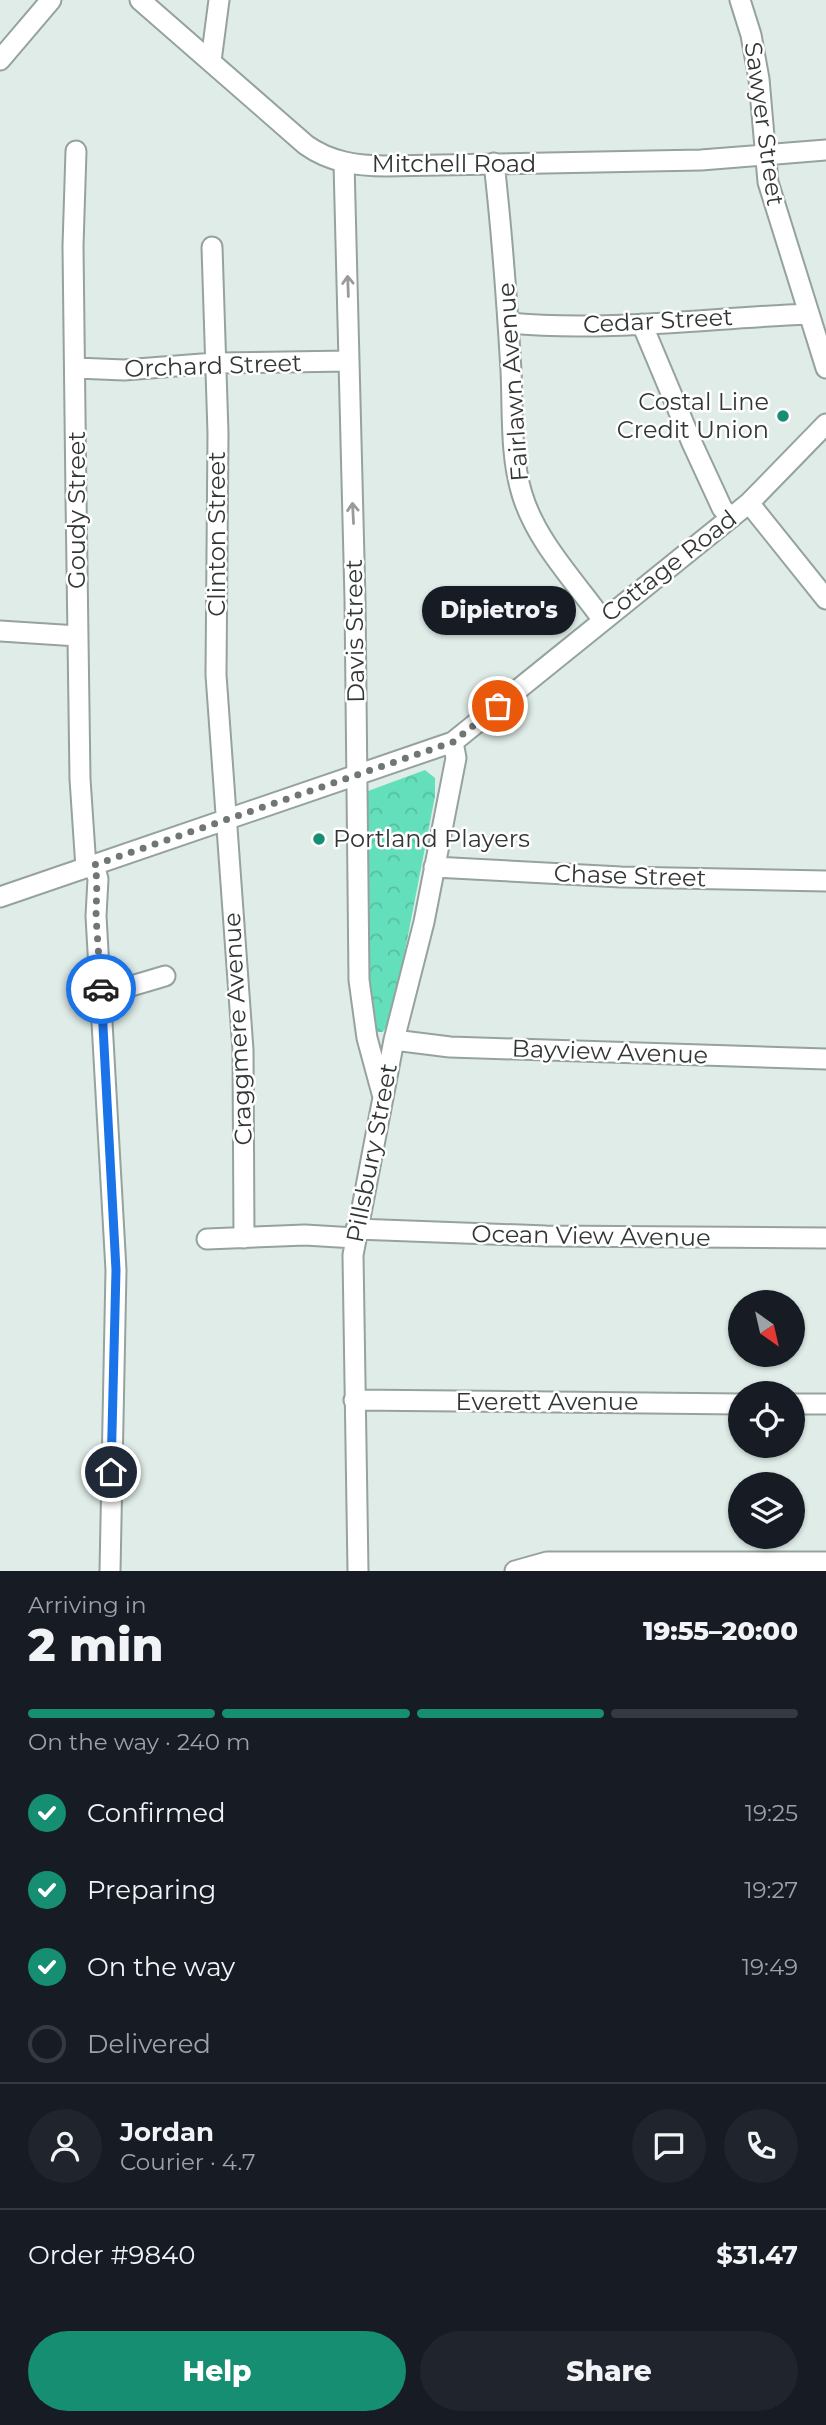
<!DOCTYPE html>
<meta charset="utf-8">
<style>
body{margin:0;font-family:Montserrat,sans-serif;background:#20242c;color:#f1f3f6;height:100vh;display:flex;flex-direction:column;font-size:26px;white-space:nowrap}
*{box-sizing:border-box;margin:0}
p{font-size:23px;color:#9ea1a6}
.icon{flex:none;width:38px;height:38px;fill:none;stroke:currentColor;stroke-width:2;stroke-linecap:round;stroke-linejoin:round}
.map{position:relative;height:1571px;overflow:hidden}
.drawer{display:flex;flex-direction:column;background:#171b24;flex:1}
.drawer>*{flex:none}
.needle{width:46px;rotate:146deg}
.controls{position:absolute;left:728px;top:1290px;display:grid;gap:14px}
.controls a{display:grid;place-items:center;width:77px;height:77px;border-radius:50%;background:#171b24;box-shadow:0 2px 5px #0004;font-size:35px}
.pin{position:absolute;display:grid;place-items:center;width:60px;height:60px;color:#fff;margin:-30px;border:4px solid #fff;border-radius:50%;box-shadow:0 2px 7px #0007}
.courier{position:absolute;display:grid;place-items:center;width:70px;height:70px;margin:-35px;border:5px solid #1a73e8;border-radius:50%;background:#fff;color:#222;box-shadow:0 2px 9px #0007}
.bubble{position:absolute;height:49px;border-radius:24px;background:#171b24;box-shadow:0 2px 5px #0004;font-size:23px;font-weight:800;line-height:49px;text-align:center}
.summary em{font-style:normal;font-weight:800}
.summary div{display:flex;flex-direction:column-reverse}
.summary{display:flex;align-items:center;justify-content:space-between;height:119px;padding:0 28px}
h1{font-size:46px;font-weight:800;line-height:52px}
.bar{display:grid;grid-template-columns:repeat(4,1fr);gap:10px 7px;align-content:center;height:84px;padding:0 28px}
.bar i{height:9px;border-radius:5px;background:#363941}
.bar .on{background:#158e71}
.bar p{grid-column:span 4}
.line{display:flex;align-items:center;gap:18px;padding:0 28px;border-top:2px solid #363941}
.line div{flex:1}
.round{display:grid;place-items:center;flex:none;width:74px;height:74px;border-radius:37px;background:#20242c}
ol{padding:0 28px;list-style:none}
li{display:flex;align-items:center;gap:21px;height:77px}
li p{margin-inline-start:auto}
li .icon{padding:7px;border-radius:50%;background:#158e71;color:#fff;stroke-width:4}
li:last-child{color:#9ea1a6}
li i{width:38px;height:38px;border:4px solid #363941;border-radius:50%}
.button{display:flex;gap:14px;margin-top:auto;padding:14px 28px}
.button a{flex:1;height:80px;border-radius:42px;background:#158e71;color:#fff;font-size:28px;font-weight:800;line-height:80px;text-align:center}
.button a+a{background:#20242c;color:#f1f3f6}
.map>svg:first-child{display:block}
.forest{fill:url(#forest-crowns)}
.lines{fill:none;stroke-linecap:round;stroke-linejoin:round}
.minor-casing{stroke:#95a29d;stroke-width:23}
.minor{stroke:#fff;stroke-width:19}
.oneway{stroke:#989b9a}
.done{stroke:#6f7673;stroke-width:7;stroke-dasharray:0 12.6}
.route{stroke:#1a73e8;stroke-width:9}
.poi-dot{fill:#158e71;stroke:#fff;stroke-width:2.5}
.labels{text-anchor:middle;stroke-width:5;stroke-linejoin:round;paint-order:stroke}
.street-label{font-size:24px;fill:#323735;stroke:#fff}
.poi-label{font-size:24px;fill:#323735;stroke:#fff;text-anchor:end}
</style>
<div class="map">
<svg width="826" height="1571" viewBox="0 0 826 1571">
<defs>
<pattern id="forest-crowns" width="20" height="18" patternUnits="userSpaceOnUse" patternTransform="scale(1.75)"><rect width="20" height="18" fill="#63dfbb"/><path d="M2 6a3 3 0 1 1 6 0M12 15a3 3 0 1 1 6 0" fill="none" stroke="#56c0a1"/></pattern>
</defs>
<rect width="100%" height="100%" fill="#dfece7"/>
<path class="forest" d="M 425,770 L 435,778 L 435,796 L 392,1018 L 383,1032 L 375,1032 L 369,1020 L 365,833 L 368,791 Z"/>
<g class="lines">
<g class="minor-casing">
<path id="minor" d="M 140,0 L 306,145 C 330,162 357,166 386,166 L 701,160 L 826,150
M 740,0 L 751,35 L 759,79 L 768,182 L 826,368
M 0,60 L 51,0
M 211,61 L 219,0
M 76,151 L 73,246 L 76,497 L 80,779 L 86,868
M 344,163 L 355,599 L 359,980 L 367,1038 L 383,1097
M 494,163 C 502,233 507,302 511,371 C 513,411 510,455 522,494 C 536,541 574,580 602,619
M 212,247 L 218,433 L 216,675 L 243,1050 L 244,1238
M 508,323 C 608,332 709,318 808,314
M 642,324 L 692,443 L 722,508 L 731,518
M 76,368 L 124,370 L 215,363 L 349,361
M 749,503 L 826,599
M 0,631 L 78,636
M 94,865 L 98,879 L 96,916 L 116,1270 L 110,1571
M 434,867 L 621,877 L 826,881
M 0,897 L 453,742 L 749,503 L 826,424
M 101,995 L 165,976
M 394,1040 L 450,1047 L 826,1059
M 356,1229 L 546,1236 L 826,1238
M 207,1239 L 305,1235 L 355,1238
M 354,1400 L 740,1404
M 793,1404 L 826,1404
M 358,1571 L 353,1255 L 394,1040 L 424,922 L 456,758 L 453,742
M 515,1571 L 547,1562 L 826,1562"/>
</g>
<use href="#minor" class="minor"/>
</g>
<defs><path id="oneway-shaft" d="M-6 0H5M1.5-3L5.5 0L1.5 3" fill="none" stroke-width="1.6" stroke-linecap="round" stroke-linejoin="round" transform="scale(1.75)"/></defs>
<g class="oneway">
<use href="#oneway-shaft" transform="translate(348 286) rotate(-92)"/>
<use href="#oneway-shaft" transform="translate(353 513) rotate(-93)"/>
</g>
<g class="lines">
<path class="done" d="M 101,989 L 96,916 L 97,879 L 94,865 L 453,742 L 498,706"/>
<path class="route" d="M 101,989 L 116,1270 L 111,1472"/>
</g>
<g class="poi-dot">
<circle cx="783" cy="416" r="7"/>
<circle cx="319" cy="839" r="7"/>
</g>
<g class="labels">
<g class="street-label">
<text transform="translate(764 124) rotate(82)" y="8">Sawyer Street</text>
<text x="454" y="172">Mitchell Road</text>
<text transform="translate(658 321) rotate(-3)" y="8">Cedar Street</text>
<text transform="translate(213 366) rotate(-2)" y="8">Orchard Street</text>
<text transform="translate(513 382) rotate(-94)" y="8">Fairlawn Avenue</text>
<text transform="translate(77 510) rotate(-90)" y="8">Goudy Street</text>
<text transform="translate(217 534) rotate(-90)" y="8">Clinton Street</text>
<text transform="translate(669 566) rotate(-38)" y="8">Cottage Road</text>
<text transform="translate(355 631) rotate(-91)" y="8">Davis Street</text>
<text transform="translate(630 876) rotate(2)" y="8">Chase Street</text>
<text transform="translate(238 1029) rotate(-93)" y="8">Craggmere Avenue</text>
<text transform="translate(610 1052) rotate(2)" y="8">Bayview Avenue</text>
<text transform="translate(372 1153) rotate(-79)" y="8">Pillsbury Street</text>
<text transform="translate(591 1236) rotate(1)" y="8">Ocean View Avenue</text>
<text x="547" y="1410">Everett Avenue</text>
</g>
<g class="poi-label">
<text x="769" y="410">Costal Line<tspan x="769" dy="28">Credit Union</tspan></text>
<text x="333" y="847" text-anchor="start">Portland Players</text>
</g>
</g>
</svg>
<div class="controls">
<a><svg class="needle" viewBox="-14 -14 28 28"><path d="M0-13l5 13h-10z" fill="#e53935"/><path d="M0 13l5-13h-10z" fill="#9ea1a6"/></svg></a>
<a><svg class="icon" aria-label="locate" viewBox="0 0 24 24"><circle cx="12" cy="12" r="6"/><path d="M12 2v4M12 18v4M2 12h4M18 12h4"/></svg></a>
<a><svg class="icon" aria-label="layers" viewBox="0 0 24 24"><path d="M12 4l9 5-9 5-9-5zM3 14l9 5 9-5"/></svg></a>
</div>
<div class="pin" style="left:498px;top:706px;background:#ea580c"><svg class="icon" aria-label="bag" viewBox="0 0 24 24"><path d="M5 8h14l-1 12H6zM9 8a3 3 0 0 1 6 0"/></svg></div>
<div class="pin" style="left:111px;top:1472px;background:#1f2937"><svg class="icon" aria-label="home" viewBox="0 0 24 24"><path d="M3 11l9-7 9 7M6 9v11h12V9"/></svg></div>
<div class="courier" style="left:101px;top:989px"><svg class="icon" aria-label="car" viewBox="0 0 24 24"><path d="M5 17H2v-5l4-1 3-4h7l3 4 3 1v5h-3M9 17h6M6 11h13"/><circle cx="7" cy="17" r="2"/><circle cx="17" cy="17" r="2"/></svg></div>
<div class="bubble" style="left:422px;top:586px;width:154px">Dipietro's</div>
</div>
<section class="drawer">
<div class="summary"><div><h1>2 min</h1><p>Arriving in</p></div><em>19:55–20:00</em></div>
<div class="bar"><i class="on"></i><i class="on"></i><i class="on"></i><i></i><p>On the way · 240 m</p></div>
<ol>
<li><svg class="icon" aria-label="check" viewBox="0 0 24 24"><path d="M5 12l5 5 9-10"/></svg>Confirmed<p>19:25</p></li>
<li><svg class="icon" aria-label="check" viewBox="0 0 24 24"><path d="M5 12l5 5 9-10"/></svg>Preparing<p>19:27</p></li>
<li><svg class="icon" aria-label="check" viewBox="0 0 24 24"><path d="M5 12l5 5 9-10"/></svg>On the way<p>19:49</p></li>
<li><i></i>Delivered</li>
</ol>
<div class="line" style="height:126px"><a class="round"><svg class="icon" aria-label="person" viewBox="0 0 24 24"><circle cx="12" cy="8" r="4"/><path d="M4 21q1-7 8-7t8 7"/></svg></a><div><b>Jordan</b><p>Courier · 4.7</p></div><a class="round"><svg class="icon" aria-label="chat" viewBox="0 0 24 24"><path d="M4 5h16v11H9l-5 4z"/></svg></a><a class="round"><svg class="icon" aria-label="phone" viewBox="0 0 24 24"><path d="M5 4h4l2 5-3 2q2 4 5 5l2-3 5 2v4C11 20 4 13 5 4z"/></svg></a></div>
<div class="line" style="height:91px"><div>Order #9840</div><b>$31.47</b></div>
<div class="button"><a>Help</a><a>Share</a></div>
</section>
